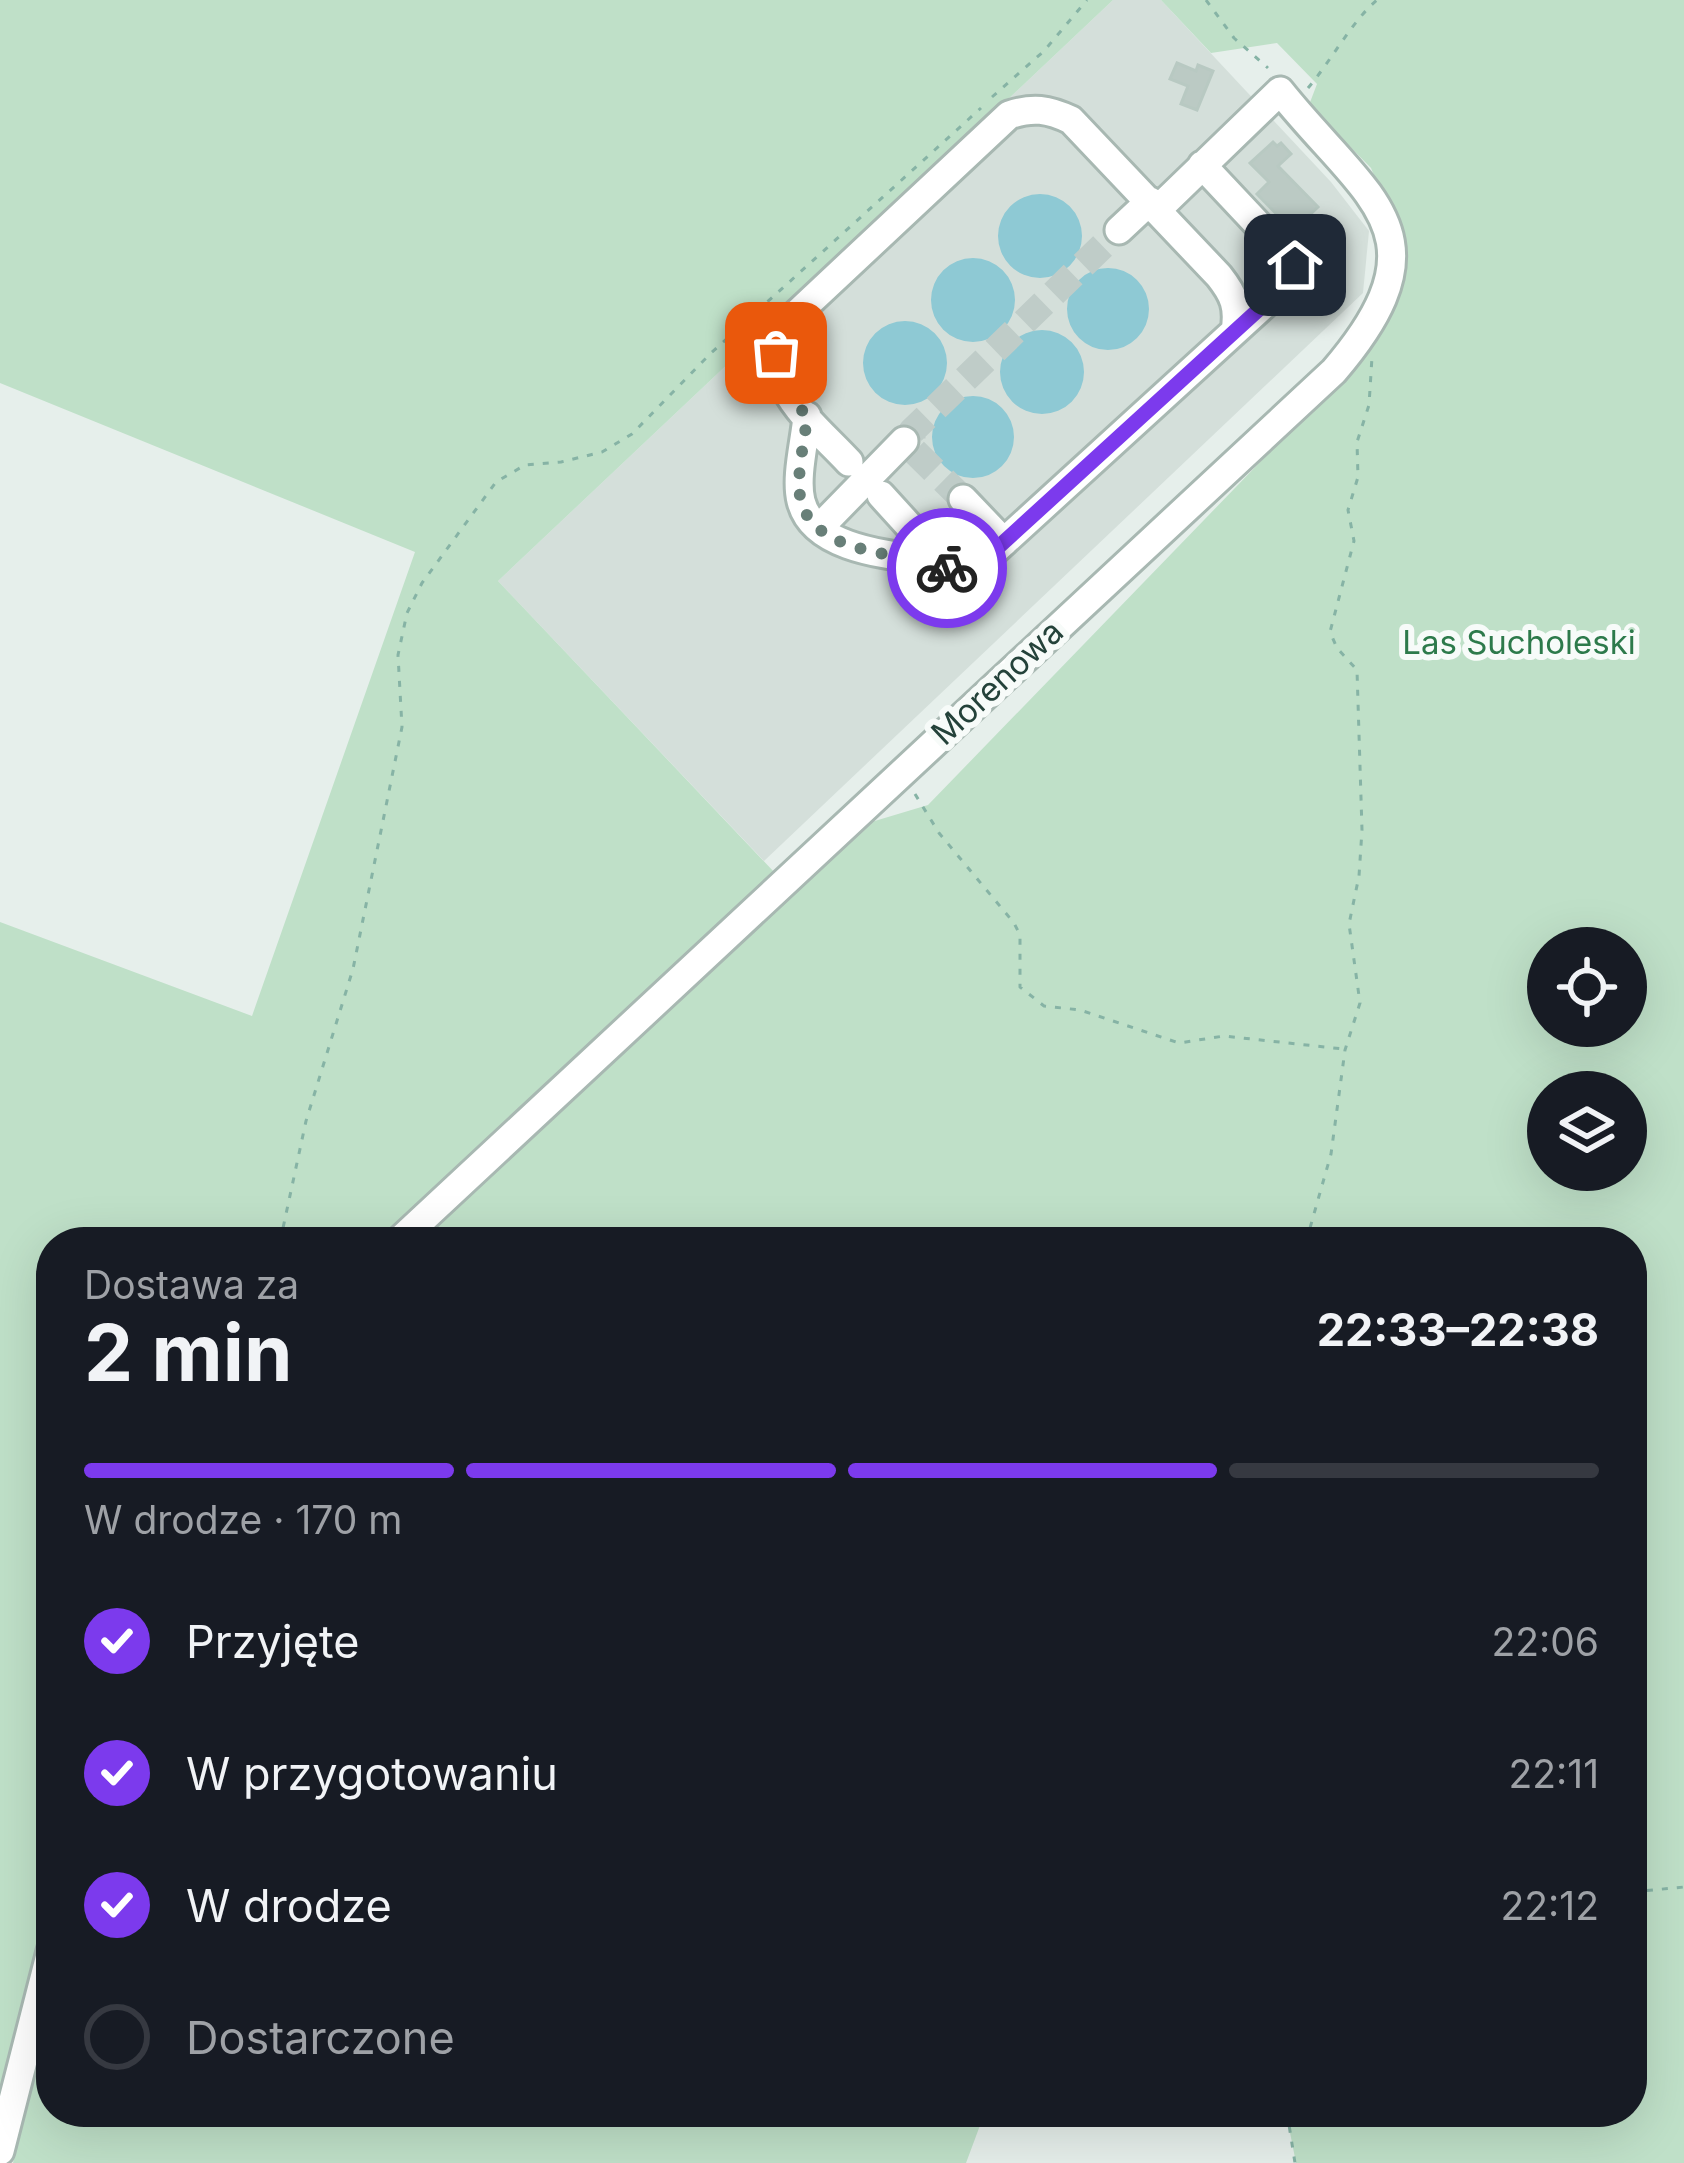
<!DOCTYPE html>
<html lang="pl">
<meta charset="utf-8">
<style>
body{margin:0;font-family:Inter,sans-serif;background:#20242c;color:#f1f3f6;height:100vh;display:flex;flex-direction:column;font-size:45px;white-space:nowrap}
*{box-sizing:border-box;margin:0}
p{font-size:39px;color:#9ea1a6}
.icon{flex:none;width:66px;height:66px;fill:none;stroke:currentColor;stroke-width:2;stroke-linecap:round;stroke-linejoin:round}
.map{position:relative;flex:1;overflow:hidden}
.side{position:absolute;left:36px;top:1227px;width:1611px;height:900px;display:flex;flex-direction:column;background:#171b24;border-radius:48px;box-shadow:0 12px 48px #0002}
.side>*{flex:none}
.controls{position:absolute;left:1527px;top:927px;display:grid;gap:24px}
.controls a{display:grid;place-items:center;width:120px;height:120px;border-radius:50%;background:#171b24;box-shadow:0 12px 48px #0002;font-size:60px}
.pin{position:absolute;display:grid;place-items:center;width:102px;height:102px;color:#fff;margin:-51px;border-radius:24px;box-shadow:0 6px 18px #0006}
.courier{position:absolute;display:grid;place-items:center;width:120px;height:120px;margin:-60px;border:9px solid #7c3aed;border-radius:50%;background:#fff;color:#222;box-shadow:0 3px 15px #0007}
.summary em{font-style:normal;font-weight:700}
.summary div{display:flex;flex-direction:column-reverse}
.summary{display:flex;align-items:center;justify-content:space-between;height:204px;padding:0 48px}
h1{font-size:78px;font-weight:700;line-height:90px}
.bar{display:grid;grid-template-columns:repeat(4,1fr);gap:18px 12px;align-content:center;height:144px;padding:0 48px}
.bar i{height:15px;border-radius:9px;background:#363941}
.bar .active{background:#7c3aed}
.bar p{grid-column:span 4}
ol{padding:0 48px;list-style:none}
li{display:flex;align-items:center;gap:36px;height:132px}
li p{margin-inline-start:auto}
li .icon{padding:12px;border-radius:50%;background:#7c3aed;color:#fff;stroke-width:4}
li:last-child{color:#9ea1a6}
li i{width:66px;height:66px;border:6px solid #363941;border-radius:50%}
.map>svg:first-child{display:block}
.built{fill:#d4dfda}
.green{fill:#bfe0c8;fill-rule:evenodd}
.water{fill:#8ec9d4}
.building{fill:#bbcac4;stroke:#b8c9c2;stroke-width:3}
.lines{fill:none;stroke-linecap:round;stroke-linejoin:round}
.minor-tunnel{stroke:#bfccc8;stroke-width:27;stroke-dasharray:27 14;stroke-linecap:butt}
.minor-casing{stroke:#a8b8b2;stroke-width:33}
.path{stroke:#86b3a5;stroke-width:3;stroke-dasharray:6 9;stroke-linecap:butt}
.minor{stroke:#fff;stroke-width:27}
.done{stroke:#687f78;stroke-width:12;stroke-dasharray:0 21.6}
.route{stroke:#7c3aed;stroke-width:15}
.labels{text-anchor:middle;stroke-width:12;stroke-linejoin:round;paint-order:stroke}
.park-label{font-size:33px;fill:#2d7a4b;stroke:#f7fbf9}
.street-label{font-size:33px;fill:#24423a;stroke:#f7fbf9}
</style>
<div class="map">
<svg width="1684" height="2163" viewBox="0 0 1684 2163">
<rect width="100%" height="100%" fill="#e6efeb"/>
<path class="built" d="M 1113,0 L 1161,0 L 1331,182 L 1369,231 L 1363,293 L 764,861 L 498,581 Z"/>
<path class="green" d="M 0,0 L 1113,0 L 498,581 L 775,873 L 384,1242 L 51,1242 L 51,1910 L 0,2119 L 0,922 L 252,1016 L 415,552 L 0,383 Z
M 1161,0 L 1684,0 L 1684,2163 L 1296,2163 L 1286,2112 L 1632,2112 L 1632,1242 L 417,1242 L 858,826 L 928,805 L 1357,362 L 1391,308 L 1400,240 L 1371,168 L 1309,105 L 1317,84 L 1277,43 L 1211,53 ZM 1548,948 L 1626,948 L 1626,1026 L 1548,1026 ZM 1548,1092 L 1626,1092 L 1626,1170 L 1548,1170 Z
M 51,1989 L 51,2112 L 985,2112 L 966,2163 L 13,2163 L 23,2122 L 23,2100 Z"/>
<path class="water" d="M998 236a42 42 0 1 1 84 0a42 42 0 1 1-84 0Z
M931 300a42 42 0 1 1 84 0a42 42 0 1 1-84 0Z
M1067 309a41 41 0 1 1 82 0a41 41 0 1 1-82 0Z
M863 363a42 42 0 1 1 84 0a42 42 0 1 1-84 0Z
M1000 372a42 42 0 1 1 84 0a42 42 0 1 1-84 0Z
M932 437a41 41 0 1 1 82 0a41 41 0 1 1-82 0Z"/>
<path class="building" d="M 1177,63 L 1196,71 L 1198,65 L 1213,71 L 1197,110 L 1181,104 L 1188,86 L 1170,79 Z
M 1273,142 L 1277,146 L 1281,143 L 1291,154 L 1278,166 L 1318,207 L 1293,231 L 1257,194 L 1269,182 L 1250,163 Z"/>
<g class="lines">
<path class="minor-tunnel" d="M 963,499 L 912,449 L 912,431 L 1119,230"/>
<g class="minor-casing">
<path id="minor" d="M 1119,230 L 1150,201
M 807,416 C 805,441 795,477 801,501 C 814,553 898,555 941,562
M 849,462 C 813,423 751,378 789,321 L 1009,115 C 1033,107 1048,109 1071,120 L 1219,276 C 1234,295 1239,307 1235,331
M 881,495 L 960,582 L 1291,280 L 1296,265 L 1202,165
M 963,499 L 1004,542
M 820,527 L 904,441
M 398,1242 L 1334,371 C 1452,233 1366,199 1280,91 L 1158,209
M 0,2151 L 51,1951"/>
</g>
<path class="path" d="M 1206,0 L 1234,38 L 1268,68
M 1308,88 C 1331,61 1352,21 1377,0
M 992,97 L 1044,51 L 1087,0
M 915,794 L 939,833 L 1014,923 L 1020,935 L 1020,987 L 1044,1006 L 1080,1010 L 1179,1043 L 1224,1036 L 1343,1049
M 280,1242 L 306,1121 L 353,969 L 402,727 L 398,655 L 407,613 L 422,583 L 496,482 L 525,465 L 561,462 L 602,452 L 632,434 L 711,353 L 981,108
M 1306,1242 L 1331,1154 L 1345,1050 L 1360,1003 L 1349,924 L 1359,876 L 1362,830 L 1357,670 L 1337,648 L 1330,632 L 1354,541 L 1348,510 L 1358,477 L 1357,442 L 1369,405 L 1372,357
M 51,1800 L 51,1841
M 1632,1892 L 1684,1887
M 1287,2112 L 1295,2163"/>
<use href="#minor" class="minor"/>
</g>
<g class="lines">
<path class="done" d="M 776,353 C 778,382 788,395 807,416 C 805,441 795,477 801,501 C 814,553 898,555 941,562 L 947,568"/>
<path class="route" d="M 947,568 L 960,582 L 1291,280 L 1295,265"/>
</g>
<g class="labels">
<g class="park-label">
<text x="1519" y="654">Las Sucholeski</text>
</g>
<g class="street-label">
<text transform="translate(997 682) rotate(-43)" y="12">Morenowa</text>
</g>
</g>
</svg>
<div class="controls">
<a><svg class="icon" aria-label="locate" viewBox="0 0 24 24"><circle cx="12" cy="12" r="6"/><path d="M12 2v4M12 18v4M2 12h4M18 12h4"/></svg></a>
<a><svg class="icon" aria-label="layers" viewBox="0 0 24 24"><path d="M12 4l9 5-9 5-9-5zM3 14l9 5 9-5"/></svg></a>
</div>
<div class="pin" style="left:776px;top:353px;background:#ea580c"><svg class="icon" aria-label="bag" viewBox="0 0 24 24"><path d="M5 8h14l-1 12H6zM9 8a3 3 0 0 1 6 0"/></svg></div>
<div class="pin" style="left:1295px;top:265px;background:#1f2937"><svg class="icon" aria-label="home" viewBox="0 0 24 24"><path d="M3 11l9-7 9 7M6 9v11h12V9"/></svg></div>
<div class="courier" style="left:947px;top:568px"><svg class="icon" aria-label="bike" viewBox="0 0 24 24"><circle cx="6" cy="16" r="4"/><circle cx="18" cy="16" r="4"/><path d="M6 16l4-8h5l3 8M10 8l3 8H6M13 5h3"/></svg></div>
<section class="side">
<div class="summary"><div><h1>2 min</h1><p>Dostawa za</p></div><em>22:33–22:38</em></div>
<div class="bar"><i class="active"></i><i class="active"></i><i class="active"></i><i></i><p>W drodze · 170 m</p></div>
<ol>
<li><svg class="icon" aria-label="check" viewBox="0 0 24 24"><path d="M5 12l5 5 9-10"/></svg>Przyjęte<p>22:06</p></li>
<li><svg class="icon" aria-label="check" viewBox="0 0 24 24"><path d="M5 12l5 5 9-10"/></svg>W przygotowaniu<p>22:11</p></li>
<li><svg class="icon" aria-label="check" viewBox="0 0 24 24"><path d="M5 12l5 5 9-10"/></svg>W drodze<p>22:12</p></li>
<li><i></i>Dostarczone</li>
</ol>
</section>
</div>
